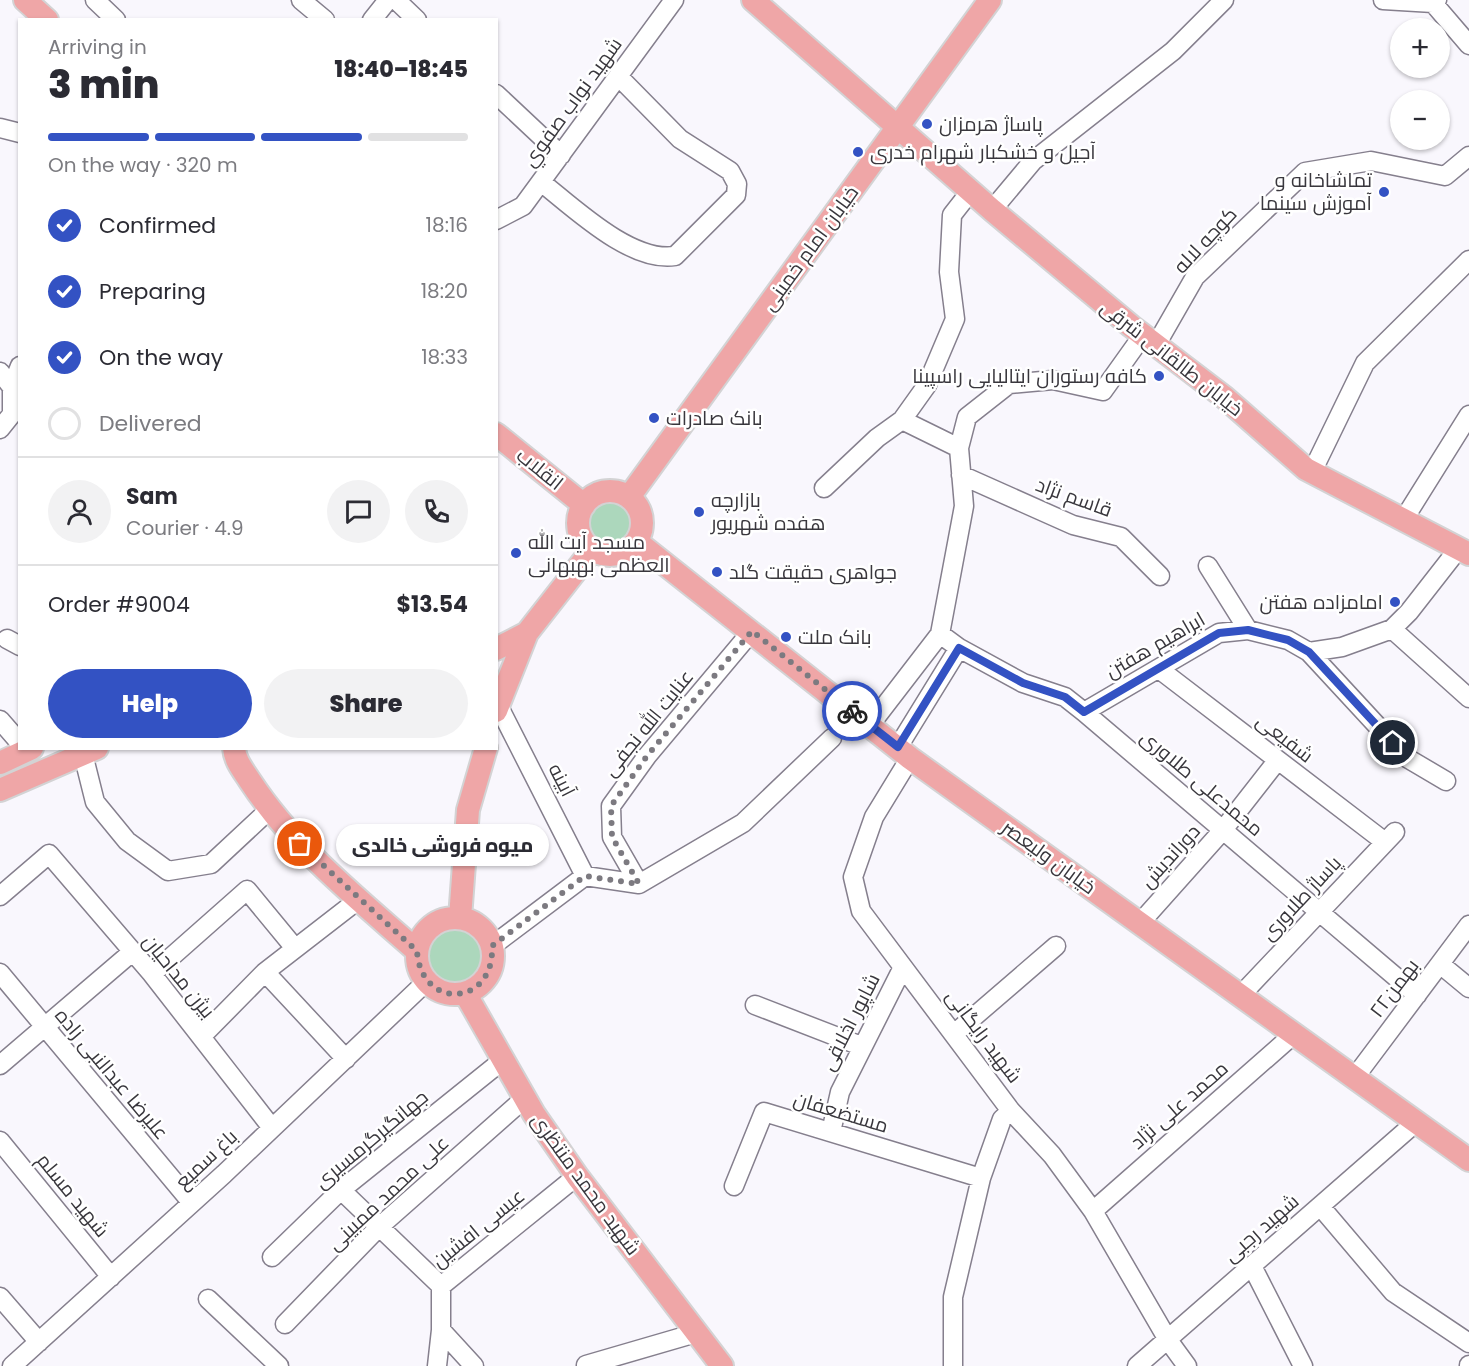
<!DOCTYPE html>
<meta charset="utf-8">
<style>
body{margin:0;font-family:Poppins,Cairo,sans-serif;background:#f2f2f3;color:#2b2b33;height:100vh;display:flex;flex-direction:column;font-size:22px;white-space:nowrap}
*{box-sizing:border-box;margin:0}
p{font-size:20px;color:#7c7c81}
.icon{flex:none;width:33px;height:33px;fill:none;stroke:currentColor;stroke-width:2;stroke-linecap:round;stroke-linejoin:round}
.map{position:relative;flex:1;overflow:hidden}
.details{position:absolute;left:18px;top:18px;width:480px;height:732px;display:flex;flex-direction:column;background:#fff;border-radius:0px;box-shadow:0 2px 4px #0004}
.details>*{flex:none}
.buttons{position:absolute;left:1390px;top:18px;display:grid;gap:12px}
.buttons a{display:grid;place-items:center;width:60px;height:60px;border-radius:50%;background:#fff;box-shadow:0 2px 4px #0004;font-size:30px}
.pin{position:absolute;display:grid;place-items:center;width:51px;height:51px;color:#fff;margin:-26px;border:3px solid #fff;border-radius:50%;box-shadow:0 2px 6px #0007}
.courier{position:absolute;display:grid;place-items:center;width:60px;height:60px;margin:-30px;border:4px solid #3352c3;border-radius:50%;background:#fff;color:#222;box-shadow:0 2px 8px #0007}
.bubble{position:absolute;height:42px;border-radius:21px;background:#fff;box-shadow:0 2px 4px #0004;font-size:20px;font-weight:800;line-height:42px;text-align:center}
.head em{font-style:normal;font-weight:800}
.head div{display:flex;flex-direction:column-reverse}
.head{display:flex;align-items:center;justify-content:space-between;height:102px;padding:0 30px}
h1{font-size:39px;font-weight:800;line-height:45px}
.bar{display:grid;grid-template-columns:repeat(4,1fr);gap:9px 6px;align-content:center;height:72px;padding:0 30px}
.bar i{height:8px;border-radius:4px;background:#e1e1e2}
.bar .active{background:#3352c3}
.bar p{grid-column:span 4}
.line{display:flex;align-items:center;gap:15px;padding:0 30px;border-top:2px solid #e1e1e2}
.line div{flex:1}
.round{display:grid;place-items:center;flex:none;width:63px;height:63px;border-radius:32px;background:#f2f2f3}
ol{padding:0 30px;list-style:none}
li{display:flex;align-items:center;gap:18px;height:66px}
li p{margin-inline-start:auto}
li .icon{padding:6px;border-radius:50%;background:#3352c3;color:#fff;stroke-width:4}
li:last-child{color:#7c7c81}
li i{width:33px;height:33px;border:3px solid #e1e1e2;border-radius:50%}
.button{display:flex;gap:12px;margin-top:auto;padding:12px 30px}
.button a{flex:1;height:69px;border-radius:36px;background:#3352c3;color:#fff;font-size:24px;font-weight:800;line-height:69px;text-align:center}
.button a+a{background:#f2f2f3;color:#2b2b33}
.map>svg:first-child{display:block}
.green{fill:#acd7bc}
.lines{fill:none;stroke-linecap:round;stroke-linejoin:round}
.minor-casing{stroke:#857f8d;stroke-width:21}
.major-casing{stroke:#d3d3d4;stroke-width:26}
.minor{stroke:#fff;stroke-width:18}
.major{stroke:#efa6a7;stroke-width:22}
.done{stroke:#7c7a80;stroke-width:6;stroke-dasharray:0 10.8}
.route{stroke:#3352c3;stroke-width:8}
.poi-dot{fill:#3352c3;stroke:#fff;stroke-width:2}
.labels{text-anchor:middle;stroke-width:5;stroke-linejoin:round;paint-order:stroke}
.street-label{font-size:20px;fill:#39373d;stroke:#fff}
.poi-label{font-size:20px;fill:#39373d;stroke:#fff;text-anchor:start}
</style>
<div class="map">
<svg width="1469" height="1366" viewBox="0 0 1469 1366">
<rect width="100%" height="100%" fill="#f9f7fd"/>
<path class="green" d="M584 524a27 27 0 1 1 54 0a27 27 0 1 1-54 0Z
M425 955a29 29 0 1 1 58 0a29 29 0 1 1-58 0Z"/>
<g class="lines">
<g class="minor-casing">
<path id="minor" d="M 95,0 L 116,20
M 301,0 L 325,20
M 396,0 L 417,20
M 1383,0 L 1433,3 L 1437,0
M 1433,3 L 1469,45
M 372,20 L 388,0
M 496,94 L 561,155
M 0,128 L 20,133
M 541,182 C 574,208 631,263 675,256 L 736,195 L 737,184 L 730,171 L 680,139 L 619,77
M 992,210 L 1033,161 L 1173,51 L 1224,0
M 496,220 L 523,206 L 674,0
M 1156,345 L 1195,277 L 1305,172 L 1371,161 L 1445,176 L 1469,156
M 0,372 L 18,395
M 0,429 L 12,414 L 12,386 L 20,366
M 959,448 L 902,420 L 927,385 L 955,319 L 949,272 L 952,215 L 970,192
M 1312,472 L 1365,363 L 1469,260
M 961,475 L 1073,525 L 1121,537 L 1160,576
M 824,488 L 877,438 L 902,420
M 1404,519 L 1469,415
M 1208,566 L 1248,630
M 1392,629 L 1469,698
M 940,634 L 959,648 L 1023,683 L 1065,697 L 1084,712 L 1417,995
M 7,639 L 20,646
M 1309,652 L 1407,758 L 1446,781
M 1159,669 L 1385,842
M 498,705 L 585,876
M 1084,712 L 1219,633 L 1248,630 L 1288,640 L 1309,652 L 1342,647 L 1392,629 L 1409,612 L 1459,548
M 0,720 L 20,743
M 870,725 L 940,634 L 964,506 L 959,448 L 967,417 L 1009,384 L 1053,380 L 1103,391 L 1143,335
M 898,747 L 959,648
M 83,754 L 95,802 L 127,841 L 168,871 L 211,864 L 270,809
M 910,758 L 874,817 L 853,877 L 861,911 L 1011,1111 L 1052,1155 L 1093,1211 L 1168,1340 L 1187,1366
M 639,884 L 612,837 L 611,806 L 647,756 L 752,631
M 0,896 L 49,854 L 152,974 L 272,1128
M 1140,923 L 1223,830 L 1277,761
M 492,946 L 585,876 L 639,884 L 743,823 L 832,738
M 1440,964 L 1469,988
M 265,972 L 346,1059
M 0,973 L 192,1203
M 152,974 L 247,890 L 294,947
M 1241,995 L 1395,832
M 755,1005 L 861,1046
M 954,1034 L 1056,946
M 201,1037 L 265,972 L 358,900
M 0,1065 L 131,953
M 1355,1077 L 1469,925
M 831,1132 L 840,1092 L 903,967
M 0,1141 L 111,1277
M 734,1186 L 764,1112 L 981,1178
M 341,1190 L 441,1286
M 1320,1206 L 1393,1292 L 1469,1343
M 1093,1211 L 1294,1034
M 272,1257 L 341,1190 L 503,1060
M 1252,1266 L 1303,1366
M 0,1297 L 39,1342
M 208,1299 L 279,1366
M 285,1324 L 379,1227 L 525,1098
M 441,1330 L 474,1366
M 586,1365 L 696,1333
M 12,1366 L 224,1174 L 427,981
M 437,1366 L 441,1330 L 441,1286 L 577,1176
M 953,1366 L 953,1297 L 981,1178 L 1002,1119 L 1011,1111
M 1137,1366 L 1415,1123
M 1469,1366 L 1469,1365"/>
</g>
<g class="major-casing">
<path id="major" d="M 25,0 L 47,20
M 753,0 L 992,210 L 1131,326 L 1224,397 L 1306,469 L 1469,554
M 496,434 L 584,505
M578 523a32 32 0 1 1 64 0a32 32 0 1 1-64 0Z
M 629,497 L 990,0
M 637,542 L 910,758 L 1469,1160
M 496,649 L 527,633
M 496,711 L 527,633 L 592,550
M 234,748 C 235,761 243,770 250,781 C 294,848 357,898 417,951
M 0,763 L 32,748
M 0,790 L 97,748
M417 956a38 38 0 1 1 76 0a38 38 0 1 1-76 0Z
M 460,918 L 468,810 L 486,748
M 465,993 L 534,1114 L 577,1176 L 722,1366"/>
</g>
<use href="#minor" class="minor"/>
<use href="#major" class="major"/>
</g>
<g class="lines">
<path class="done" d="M 300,844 L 417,951 C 421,1011 495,1007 492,946 L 585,876 L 639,884 L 612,837 L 611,806 L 647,756 L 752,631 L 852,711"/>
<path class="route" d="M 852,711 L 898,747 L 959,648 L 1023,683 L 1065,697 L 1084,712 L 1219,633 L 1248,630 L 1288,640 L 1309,652 L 1393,743"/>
</g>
<g class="poi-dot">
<circle cx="927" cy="124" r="6"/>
<circle cx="858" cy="152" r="6"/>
<circle cx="1384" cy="192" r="6"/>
<circle cx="1159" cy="376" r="6"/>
<circle cx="654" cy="418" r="6"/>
<circle cx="699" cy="512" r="6"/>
<circle cx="516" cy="553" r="6"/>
<circle cx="717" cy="572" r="6"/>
<circle cx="1395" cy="602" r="6"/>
<circle cx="786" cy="637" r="6"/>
</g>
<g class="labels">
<g class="street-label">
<text transform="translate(572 102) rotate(-54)" y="7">شهید نواب صفوي</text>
<text transform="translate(1205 240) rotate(-47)" y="7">کوچه لاله</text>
<text transform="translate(810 248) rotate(-54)" y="7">خیابان امام خمینی</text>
<text transform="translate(1172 358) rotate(38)" y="7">خیابان طالقانی شرقی</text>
<text transform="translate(540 469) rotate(39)" y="7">انقلاب</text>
<text transform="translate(1074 497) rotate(20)" y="7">قاسم نژاد</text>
<text transform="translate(1155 645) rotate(-30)" y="7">ابراهیم هفتن</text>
<text transform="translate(648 723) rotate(-51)" y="7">عنایت الله نجفی</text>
<text transform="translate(1285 738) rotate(38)" y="7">شفیعی</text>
<text transform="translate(562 780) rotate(63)" y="7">آبینه</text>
<text transform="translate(1202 783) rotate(40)" y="7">محمدعلی طلاوری</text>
<text transform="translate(1170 856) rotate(-48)" y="7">دوراندیش</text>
<text transform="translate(1049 857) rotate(36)" y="7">خیابان ولیعصر</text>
<text transform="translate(1301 898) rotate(-47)" y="7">پاساژ طلاوری</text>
<text transform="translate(179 976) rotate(51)" y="7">بیژن مداحیان</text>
<text transform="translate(1394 988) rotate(-53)" y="7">۲۲بهمن</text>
<text transform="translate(850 1022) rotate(-63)" y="7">شاپور اخلاقی</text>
<text transform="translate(984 1036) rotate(53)" y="7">شهید رایگانی</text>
<text transform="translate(112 1074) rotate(50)" y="7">علیرضا عبدالنبی زاده</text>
<text transform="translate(1179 1105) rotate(-41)" y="7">محمد علی نژاد</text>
<text transform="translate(841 1112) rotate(17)" y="7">مستضعفان</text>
<text transform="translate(371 1139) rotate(-40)" y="7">جهانگیرگرمسیری</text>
<text transform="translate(206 1159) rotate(-43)" y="7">باغ سمیع</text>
<text transform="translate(586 1184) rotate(54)" y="7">شهید محمد منتظری</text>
<text transform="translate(388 1193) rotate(-43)" y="7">علی محمد ممبینی</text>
<text transform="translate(73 1195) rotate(51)" y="7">شهید مسلم</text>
<text transform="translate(478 1228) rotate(-39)" y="7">عیسی افشین</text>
<text transform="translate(1261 1228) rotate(-41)" y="7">شهید رجبی</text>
</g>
<g class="poi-label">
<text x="939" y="131">پاساژ هرمزان</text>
<text x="870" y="159">آجیل و خشکبار شهرام خدری</text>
<text x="1372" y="187" text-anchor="end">تماشاخانه و<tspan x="1372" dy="23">آموزش سینما</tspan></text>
<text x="1147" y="383" text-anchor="end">کافه رستوران ایتالیایی راسپینا</text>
<text x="666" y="425">بانک صادرات</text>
<text x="711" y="507">بازارچه<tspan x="711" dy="23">هفده شهریور</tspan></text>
<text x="528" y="549">مسجد آیت الله<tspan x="528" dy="23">العظمی بهبهانی</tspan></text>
<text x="729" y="579">جواهری حقیقت گلد</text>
<text x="1383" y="609" text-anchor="end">امامزاده هفتن</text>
<text x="798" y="644">بانک ملت</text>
</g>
</g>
</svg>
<div class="buttons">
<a>+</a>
<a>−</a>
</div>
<div class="pin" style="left:300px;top:844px;background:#ea580c"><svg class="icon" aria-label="bag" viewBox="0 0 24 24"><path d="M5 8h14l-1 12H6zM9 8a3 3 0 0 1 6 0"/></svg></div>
<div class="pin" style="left:1393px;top:743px;background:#1f2937"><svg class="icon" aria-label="home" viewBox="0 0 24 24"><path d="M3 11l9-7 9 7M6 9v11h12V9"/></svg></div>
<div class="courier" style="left:852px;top:711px"><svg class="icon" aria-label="bike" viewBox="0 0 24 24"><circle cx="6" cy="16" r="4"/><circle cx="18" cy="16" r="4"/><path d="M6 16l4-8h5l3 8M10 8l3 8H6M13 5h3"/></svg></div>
<div class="bubble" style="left:336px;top:824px;width:213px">میوه فروشی خالدی</div>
<section class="details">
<div class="head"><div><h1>3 min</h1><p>Arriving in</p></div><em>18:40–18:45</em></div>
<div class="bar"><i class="active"></i><i class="active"></i><i class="active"></i><i></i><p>On the way · 320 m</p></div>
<ol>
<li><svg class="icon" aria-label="check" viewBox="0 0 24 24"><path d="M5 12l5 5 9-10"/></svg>Confirmed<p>18:16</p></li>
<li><svg class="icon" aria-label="check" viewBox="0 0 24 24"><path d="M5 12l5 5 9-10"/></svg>Preparing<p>18:20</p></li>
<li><svg class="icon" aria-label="check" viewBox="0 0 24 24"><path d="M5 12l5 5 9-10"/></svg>On the way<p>18:33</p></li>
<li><i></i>Delivered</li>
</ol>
<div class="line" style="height:108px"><a class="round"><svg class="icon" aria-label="person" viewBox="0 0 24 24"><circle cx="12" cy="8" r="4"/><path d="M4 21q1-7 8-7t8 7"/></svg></a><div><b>Sam</b><p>Courier · 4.9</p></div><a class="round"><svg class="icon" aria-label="chat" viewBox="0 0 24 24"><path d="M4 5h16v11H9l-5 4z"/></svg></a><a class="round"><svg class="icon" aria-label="phone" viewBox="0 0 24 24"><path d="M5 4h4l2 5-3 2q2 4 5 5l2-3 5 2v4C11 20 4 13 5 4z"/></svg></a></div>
<div class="line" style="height:78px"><div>Order #9004</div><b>$13.54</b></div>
<div class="button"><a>Help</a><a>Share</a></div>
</section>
</div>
